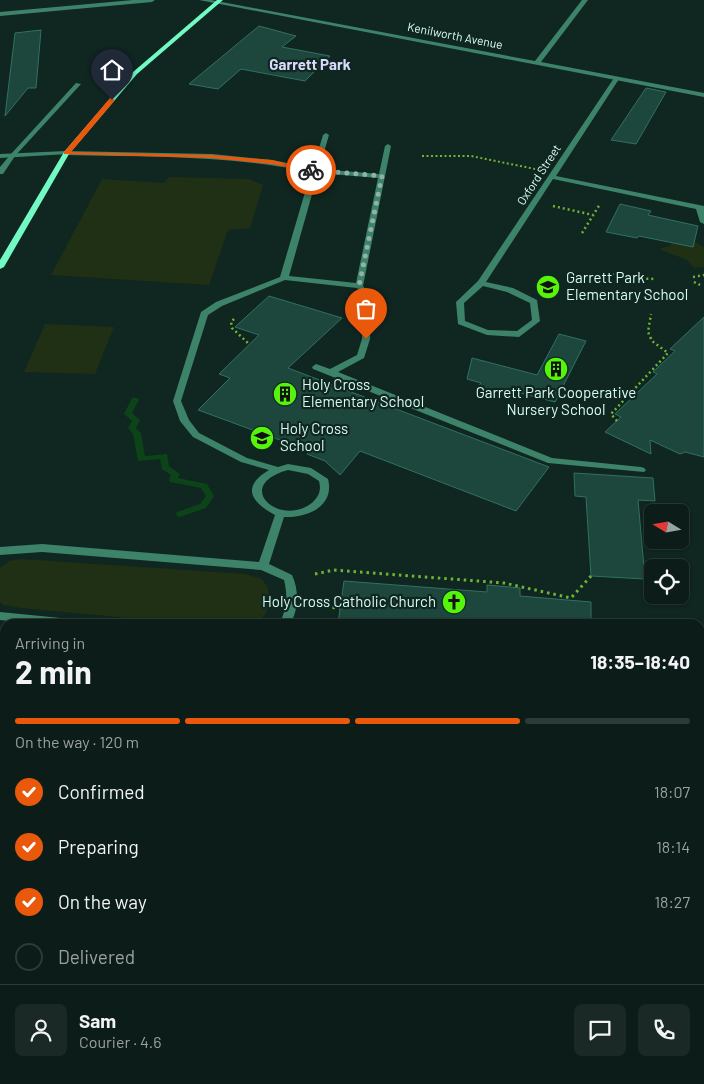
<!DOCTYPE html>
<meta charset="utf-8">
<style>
body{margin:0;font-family:Barlow,sans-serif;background:#1a2926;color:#f1f3f6;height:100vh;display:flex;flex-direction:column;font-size:19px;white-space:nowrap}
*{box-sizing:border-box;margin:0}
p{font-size:16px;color:#9aa1a2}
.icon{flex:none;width:28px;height:28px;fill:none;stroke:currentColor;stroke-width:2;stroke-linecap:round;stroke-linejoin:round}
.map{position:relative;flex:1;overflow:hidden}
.panel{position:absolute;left:0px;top:619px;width:705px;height:466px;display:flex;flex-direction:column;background:#0c1c19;border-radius:15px 15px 0 0;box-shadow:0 1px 4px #0004,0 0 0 1px #2c3a38}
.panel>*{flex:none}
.needle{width:32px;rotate:281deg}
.controls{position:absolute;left:644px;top:504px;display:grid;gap:10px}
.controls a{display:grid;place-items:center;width:45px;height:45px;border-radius:8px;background:#0c1c19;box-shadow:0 1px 4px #0004,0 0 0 1px #2c3a38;font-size:25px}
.pin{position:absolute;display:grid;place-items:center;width:42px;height:42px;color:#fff;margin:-51px -21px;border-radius:50% 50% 50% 0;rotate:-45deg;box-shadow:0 0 5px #0007}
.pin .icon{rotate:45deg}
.courier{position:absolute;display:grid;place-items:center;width:50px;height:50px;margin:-25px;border:4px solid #ea580c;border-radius:50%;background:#fff;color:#222;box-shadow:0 1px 6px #0007}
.summary em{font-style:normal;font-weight:700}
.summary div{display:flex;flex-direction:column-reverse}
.summary{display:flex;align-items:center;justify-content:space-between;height:85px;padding:0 15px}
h1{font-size:32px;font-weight:700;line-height:38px}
.bar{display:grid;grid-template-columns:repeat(4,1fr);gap:8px 5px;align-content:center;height:60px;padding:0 15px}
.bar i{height:6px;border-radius:4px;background:#2c3a38}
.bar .selected{background:#ea580c}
.bar p{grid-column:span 4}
.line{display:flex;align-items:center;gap:12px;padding:0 15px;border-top:1px solid #2c3a38}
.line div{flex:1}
.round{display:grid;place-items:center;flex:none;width:52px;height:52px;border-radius:8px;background:#1a2926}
ol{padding:0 15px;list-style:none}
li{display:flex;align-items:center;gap:15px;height:55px}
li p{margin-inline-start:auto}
li .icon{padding:5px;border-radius:50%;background:#ea580c;color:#fff;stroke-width:4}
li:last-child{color:#9aa1a2}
li i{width:28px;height:28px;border:2px solid #2c3a38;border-radius:50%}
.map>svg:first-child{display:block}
.green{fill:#203014}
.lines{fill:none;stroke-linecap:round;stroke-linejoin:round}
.stream{fill:#0c4318;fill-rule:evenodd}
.building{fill:#1d463d;stroke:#307163}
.path-far2{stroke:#71b435;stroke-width:2;stroke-dasharray:2 2.5;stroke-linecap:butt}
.path-far1{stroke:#71b435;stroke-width:2.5;stroke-dasharray:2 3;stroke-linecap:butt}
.path{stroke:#71b435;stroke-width:3;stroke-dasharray:2.5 4;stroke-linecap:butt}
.service{fill:#3d8369;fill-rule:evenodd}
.minor{fill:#3d8369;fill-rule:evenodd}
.tertiary{fill:#3d8369;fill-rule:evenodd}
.secondary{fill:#72f9c4;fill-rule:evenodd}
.route{fill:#ea580c}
.done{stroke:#91b2a9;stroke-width:5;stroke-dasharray:0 9}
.labels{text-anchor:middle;stroke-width:4.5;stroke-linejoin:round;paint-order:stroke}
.far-street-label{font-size:12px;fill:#d7fdf2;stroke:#102621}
.far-quarter-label{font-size:15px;font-weight:bold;fill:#d9dbfd;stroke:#102621}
.poi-label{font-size:15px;fill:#d7fdf2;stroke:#102621;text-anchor:start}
</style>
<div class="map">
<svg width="704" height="1084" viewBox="0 0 704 1084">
<rect width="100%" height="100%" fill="#102621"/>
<path class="green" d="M 169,177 L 249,179 L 263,185 L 250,228 L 228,230 L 209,285 L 51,275 L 102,179 L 164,183 Z
M 680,224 L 692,240 L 704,247 L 704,267 L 694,268 L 687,260 L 659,249 L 670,246 Z
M 45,324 L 114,327 L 95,374 L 24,372 Z
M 20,559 L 246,574 L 262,579 L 268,588 L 270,600 L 265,615 L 256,624 L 193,624 L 21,608 L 4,605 L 0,602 L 0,568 L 9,561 Z"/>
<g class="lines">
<path class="stream" d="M 132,398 L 138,398 L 139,400 L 132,413 L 140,420 L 136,428 L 141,433 L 145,456 L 167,454 L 169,466 L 180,474 L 178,478 L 207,484 L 214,496 L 206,508 L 180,517 L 177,516 L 176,514 L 177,512 L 200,504 L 206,496 L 201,488 L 170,482 L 169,480 L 171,475 L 162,469 L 160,459 L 138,461 L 133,434 L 128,428 L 132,421 L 124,414 Z
M 348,1080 L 374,1080 L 375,1084 L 349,1084 Z"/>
</g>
<path class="building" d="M 259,26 L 296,36 L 282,47 L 330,56 L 305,81 L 241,69 L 218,89 L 189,84 Z
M 41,30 L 36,88 L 28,88 L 5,116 L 15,33 Z
M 646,88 L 666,92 L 636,144 L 611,140 Z
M 620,204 L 651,211 L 648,215 L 698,226 L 693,247 L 639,236 L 637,238 L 606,232 Z
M 269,296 L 342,318 L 288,368 L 549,467 L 516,511 L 360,451 L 340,475 L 325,461 L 307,454 L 310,451 L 198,410 L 230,378 L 219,374 L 259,335 L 235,327 Z
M 704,317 L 704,457 L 685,452 L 680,454 L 650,440 L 651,454 L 605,432 L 621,417 L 615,414 L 657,374 L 653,372 L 675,351 L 670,349 Z
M 559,334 L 586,341 L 555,402 L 505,389 L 502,395 L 477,388 L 481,383 L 467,379 L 472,358 L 537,375 Z
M 574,473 L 653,478 L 655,501 L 638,500 L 645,579 L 591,576 L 586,497 L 575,496 Z
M 344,581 L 487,592 L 487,585 L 520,588 L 520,596 L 591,602 L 591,624 L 338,624 Z"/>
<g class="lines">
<path class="path-far2" d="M 422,156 L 471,156 L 535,169"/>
<path class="path-far1" d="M 553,206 L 593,215
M 582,233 L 600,204
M 602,272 L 628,278 L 655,279
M 693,277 L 704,275
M 694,282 L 700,285
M 234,319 L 231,322 L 232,328 L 249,344
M 617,421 L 611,414 L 668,353 L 652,341 L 648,332 L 651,314"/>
<path class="path" d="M 315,574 L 334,570 L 504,583 L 571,598 L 591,576
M 326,607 L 340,608"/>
<path class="service" d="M 614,78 L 619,79 L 556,176 L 704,206 L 704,224 L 700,222 L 696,209 L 553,179 L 486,282 L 513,288 L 537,300 L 540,321 L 519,337 L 487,335 L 458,324 L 456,302 L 478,281 ZM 483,286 L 507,292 L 530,303 L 532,320 L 517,331 L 488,330 L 465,321 L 464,303 Z
M 326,133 L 329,135 L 319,169 L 379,174 L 385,146 L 388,144 L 391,146 L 363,286 L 371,296 L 370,339 L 364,358 L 338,372 L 552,458 L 641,467 L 644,468 L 646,470 L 644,472 L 548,463 L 313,369 L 312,367 L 316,364 L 330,369 L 357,355 L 362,339 L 363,296 L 357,288 L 285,280 L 222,306 L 208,315 L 181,401 L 189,420 L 199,433 L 247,458 L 278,467 L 288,464 L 311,468 L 328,479 C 335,506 308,518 284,517 L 269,564 L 292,575 C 299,590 299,609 290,624 L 279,624 C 287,609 288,596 284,580 L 261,570 L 42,552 L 0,555 L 0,547 L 42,544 L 259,562 L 275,515 C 252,503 240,487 269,470 L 241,462 L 193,437 L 180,421 L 173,401 L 201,312 L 216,302 L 280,277 L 311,172 C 229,155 150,157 66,155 L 63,153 L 66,151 L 212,154 L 272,160 L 313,168 L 323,135 ZM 318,173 L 378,178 L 356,283 L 289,276 ZM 288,470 L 308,474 L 319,481 C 321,489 320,495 313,502 C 281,529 231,486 288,470 Z
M 0,612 L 81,620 L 85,621 L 86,624 L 38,624 L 0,620 Z"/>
<path class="minor" d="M 133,0 L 155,0 L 152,2 L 0,16 L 0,12 Z
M 199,0 L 211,0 L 535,61 L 582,0 L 588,0 L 541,62 L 704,93 L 704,97 Z
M 76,83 L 81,84 L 15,156 L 3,174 L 0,174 L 0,167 L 11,154 Z"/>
<path class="tertiary" d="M 66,151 L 69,153 L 68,154 L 0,158 L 0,154 Z"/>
<path class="secondary" d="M 217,0 L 223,0 L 137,74 L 69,154 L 4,267 L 0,269 L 0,260 L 64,152 L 133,72 Z"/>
</g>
<path class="route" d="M 110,98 L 115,100 L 71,152 L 212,155 L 272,160 L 314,170 L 311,172 L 272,164 L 212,158 L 64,154 L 64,152 Z"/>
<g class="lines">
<path class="done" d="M 311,170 L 382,176 L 359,286 L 366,296 L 366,339"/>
</g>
<defs>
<g id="school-disc" transform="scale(1.25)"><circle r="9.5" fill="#55f50b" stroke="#102621"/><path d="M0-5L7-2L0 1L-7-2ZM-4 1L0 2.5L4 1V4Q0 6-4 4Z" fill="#111"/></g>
<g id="building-disc" transform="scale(1.25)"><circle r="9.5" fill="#55f50b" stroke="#102621"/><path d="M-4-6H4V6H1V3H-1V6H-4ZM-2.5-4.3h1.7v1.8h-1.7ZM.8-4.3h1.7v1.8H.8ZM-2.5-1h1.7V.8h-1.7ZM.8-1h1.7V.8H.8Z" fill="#111"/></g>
<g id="church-disc" transform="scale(1.25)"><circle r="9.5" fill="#55f50b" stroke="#102621"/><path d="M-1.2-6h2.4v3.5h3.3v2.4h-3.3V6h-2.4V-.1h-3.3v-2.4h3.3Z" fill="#111"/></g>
</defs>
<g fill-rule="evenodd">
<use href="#school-disc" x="548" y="287"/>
<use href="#building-disc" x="556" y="369"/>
<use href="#building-disc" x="285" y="394"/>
<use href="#school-disc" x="262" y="438"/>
<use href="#church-disc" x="454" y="602"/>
</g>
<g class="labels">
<g class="far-street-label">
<text transform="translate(455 36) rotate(11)" y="4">Kenilworth Avenue</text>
<text transform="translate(539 175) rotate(-57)" y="4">Oxford Street</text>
</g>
<g class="far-quarter-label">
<text x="310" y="70">Garrett Park</text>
</g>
<g class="poi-label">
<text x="566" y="283">Garrett Park<tspan x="566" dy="17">Elementary School</tspan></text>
<text x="302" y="390">Holy Cross<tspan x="302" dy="17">Elementary School</tspan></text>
<text x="556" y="398" text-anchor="middle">Garrett Park Cooperative<tspan x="556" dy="17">Nursery School</tspan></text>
<text x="280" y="434">Holy Cross<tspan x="280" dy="17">School</tspan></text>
<text x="436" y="607" text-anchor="end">Holy Cross Catholic Church</text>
</g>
</g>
</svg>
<div class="controls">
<a><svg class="needle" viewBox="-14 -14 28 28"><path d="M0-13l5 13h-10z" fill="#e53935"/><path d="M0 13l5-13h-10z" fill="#9aa1a2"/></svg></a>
<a><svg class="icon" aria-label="locate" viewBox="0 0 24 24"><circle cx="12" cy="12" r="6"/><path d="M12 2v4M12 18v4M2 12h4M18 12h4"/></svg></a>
</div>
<div class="pin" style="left:366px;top:339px;background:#ea580c"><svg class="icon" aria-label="bag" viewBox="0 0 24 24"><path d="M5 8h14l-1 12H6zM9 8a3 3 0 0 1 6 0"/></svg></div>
<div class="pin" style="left:112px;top:100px;background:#1f2937"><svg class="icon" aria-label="home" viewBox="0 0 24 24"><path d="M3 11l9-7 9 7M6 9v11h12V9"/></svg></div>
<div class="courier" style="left:311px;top:170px"><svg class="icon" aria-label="bike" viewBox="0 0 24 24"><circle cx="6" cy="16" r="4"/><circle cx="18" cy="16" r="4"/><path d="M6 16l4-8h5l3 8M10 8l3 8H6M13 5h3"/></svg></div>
<section class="panel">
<div class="summary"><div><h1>2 min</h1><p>Arriving in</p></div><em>18:35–18:40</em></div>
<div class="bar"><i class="selected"></i><i class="selected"></i><i class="selected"></i><i></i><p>On the way · 120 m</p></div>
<ol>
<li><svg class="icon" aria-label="check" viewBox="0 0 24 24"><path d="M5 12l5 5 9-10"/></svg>Confirmed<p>18:07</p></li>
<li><svg class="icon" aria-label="check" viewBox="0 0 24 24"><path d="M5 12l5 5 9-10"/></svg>Preparing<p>18:14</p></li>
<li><svg class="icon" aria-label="check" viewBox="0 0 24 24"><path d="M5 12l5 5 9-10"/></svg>On the way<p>18:27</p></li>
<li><i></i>Delivered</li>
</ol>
<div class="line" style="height:90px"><a class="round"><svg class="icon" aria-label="person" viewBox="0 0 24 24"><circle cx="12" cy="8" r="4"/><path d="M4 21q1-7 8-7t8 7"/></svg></a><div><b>Sam</b><p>Courier · 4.6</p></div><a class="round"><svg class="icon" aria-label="chat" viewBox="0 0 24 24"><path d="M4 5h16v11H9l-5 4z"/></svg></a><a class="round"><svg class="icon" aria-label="phone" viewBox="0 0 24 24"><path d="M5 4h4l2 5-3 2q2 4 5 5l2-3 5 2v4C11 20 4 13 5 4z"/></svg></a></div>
</section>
</div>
